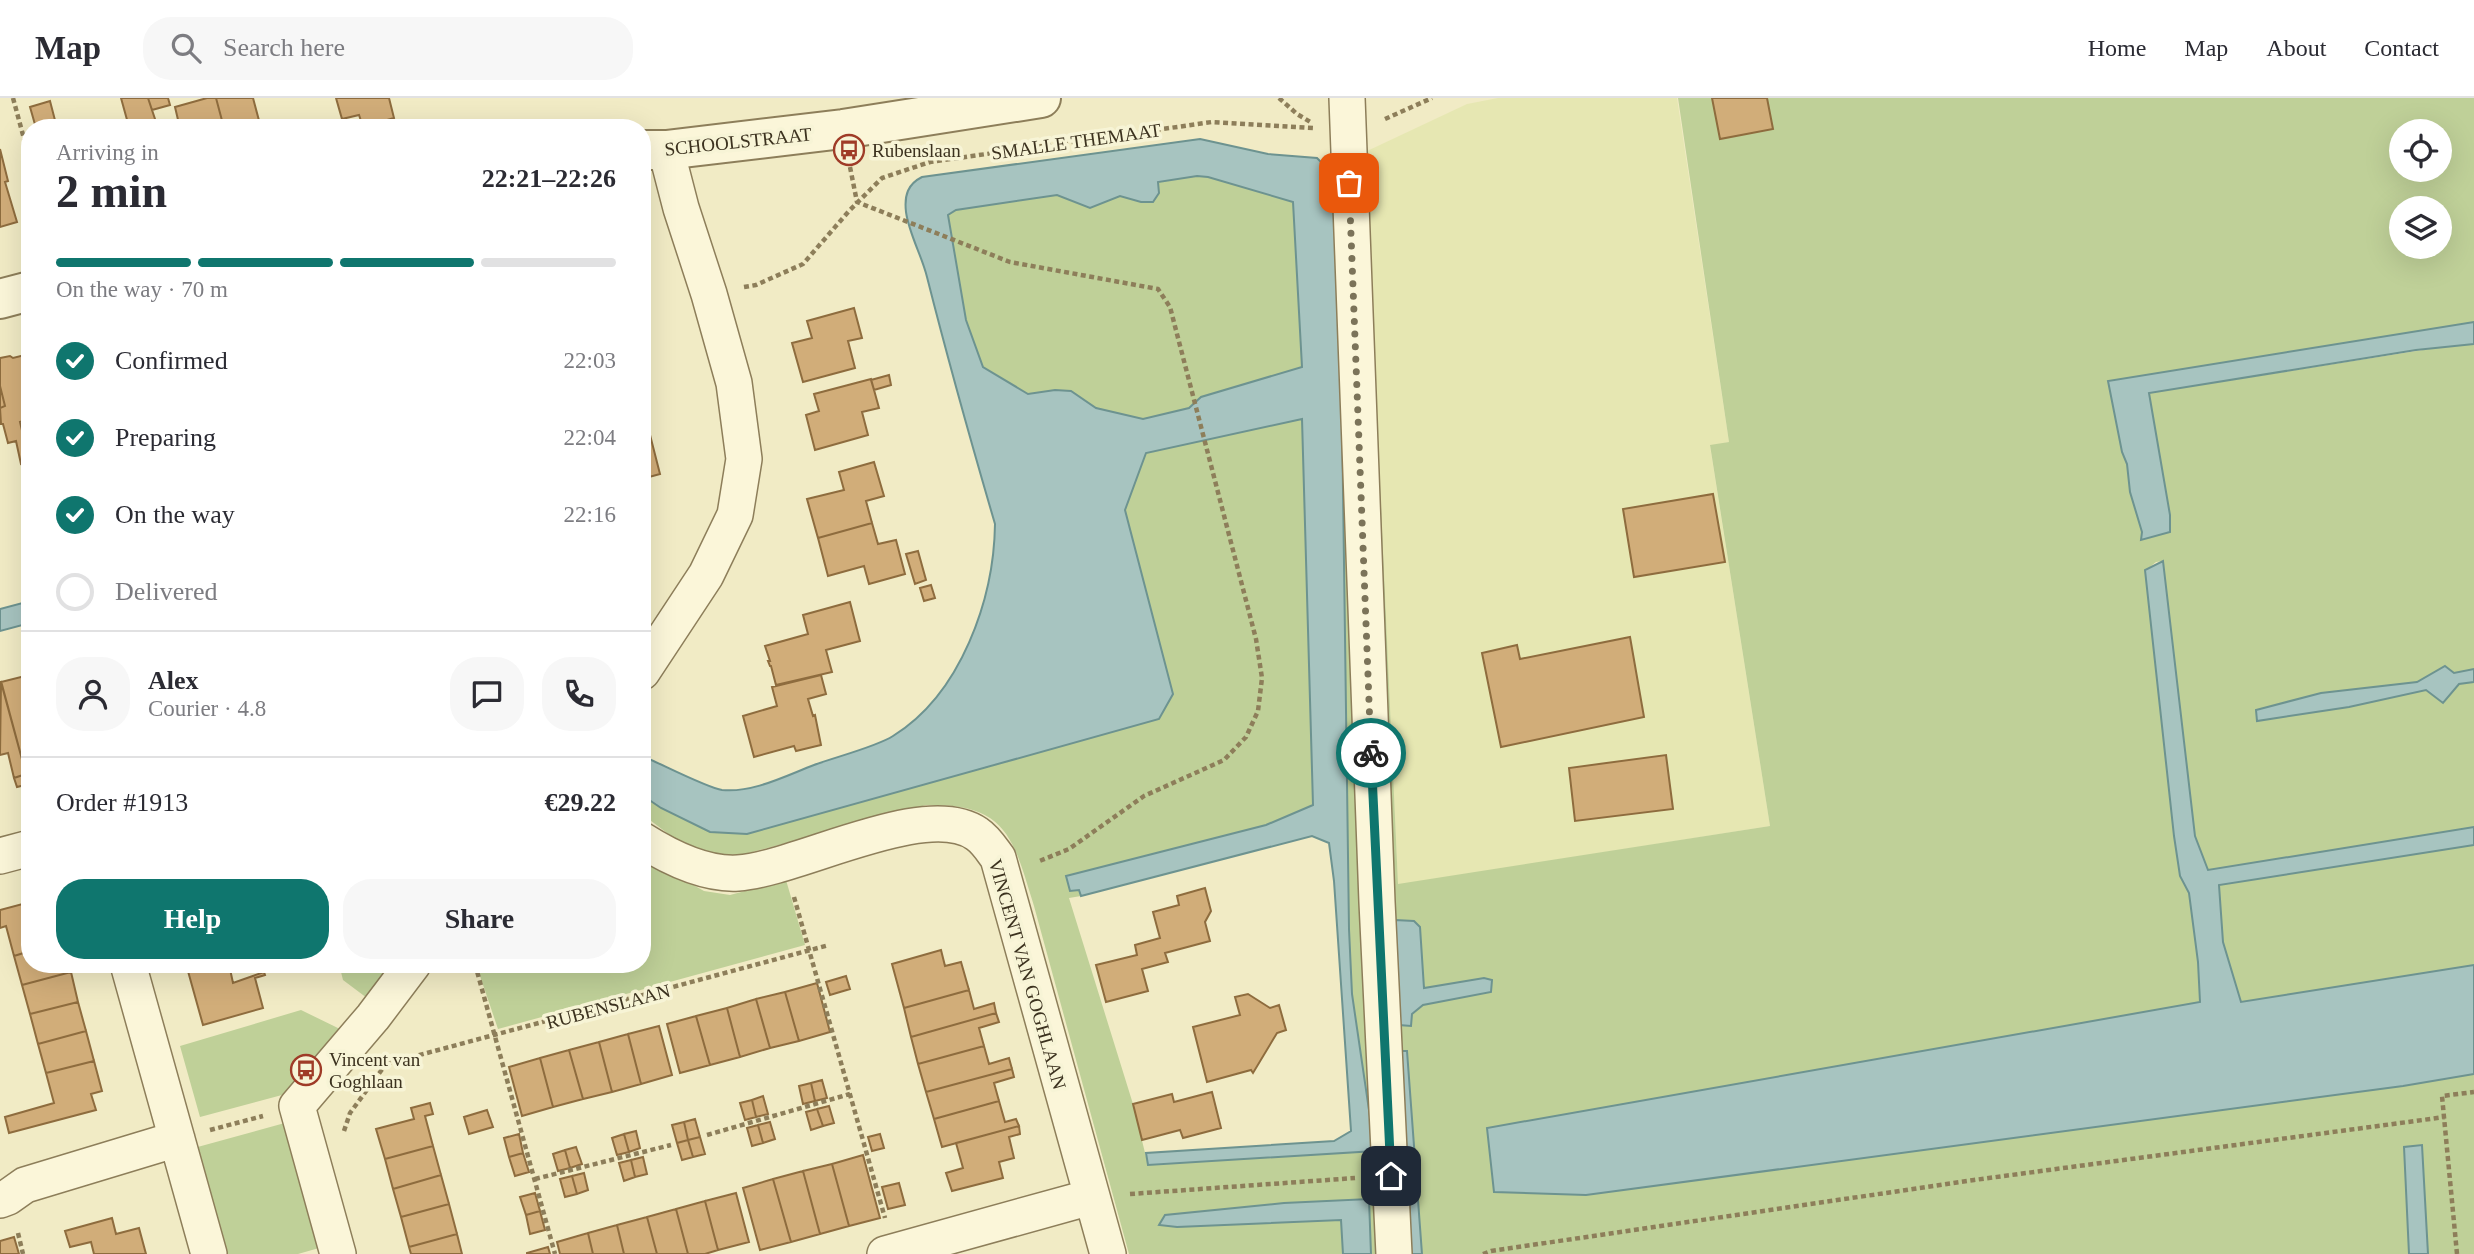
<!DOCTYPE html>
<meta charset="utf-8">
<style>
body{margin:0;font-family:"Times New Roman",serif;background:#f7f7f7;color:#2b2b33;height:100vh;display:flex;flex-direction:column;font-size:26px;white-space:nowrap}
*{box-sizing:border-box;margin:0}
p{font-size:23px;color:#7c7c81}
.icon{flex:none;width:38px;height:38px;fill:none;stroke:currentColor;stroke-width:2;stroke-linecap:round;stroke-linejoin:round}
.map{position:relative;flex:1;overflow:hidden}
.panel{position:absolute;left:21px;top:21px;width:630px;height:854px;display:flex;flex-direction:column;background:#fff;border-radius:28px;box-shadow:0 7px 28px #0002}
.panel>*{flex:none}
.controls{position:absolute;left:2389px;top:21px;display:grid;gap:14px}
.controls a{display:grid;place-items:center;width:63px;height:63px;border-radius:50%;background:#fff;box-shadow:0 7px 28px #0002;font-size:35px}
.pin{position:absolute;display:grid;place-items:center;width:60px;height:60px;color:#fff;margin:-30px;border-radius:14px;box-shadow:0 4px 10px #0006}
.courier{position:absolute;display:grid;place-items:center;width:70px;height:70px;margin:-35px;border:5px solid #0f766e;border-radius:50%;background:#fff;color:#222;box-shadow:0 2px 9px #0007}
.head em{font-style:normal;font-weight:600}
.head div{display:flex;flex-direction:column-reverse}
.head{display:flex;align-items:center;justify-content:space-between;height:119px;padding:0 35px}
h1{font-size:46px;font-weight:600;line-height:52px}
.bar{display:grid;grid-template-columns:repeat(4,1fr);gap:10px 7px;align-content:center;height:84px;padding:0 35px}
.bar i{height:9px;border-radius:5px;background:#e1e1e2}
.bar .current{background:#0f766e}
.bar p{grid-column:span 4}
.line{display:flex;align-items:center;gap:18px;padding:0 35px;border-top:2px solid #e1e1e2}
.line div{flex:1}
.round{display:grid;place-items:center;flex:none;width:74px;height:74px;border-radius:28px;background:#f7f7f7}
ol{padding:0 35px;list-style:none}
li{display:flex;align-items:center;gap:21px;height:77px}
li p{margin-inline-start:auto}
li .icon{padding:7px;border-radius:50%;background:#0f766e;color:#fff;stroke-width:4}
li:last-child{color:#7c7c81}
li i{width:38px;height:38px;border:4px solid #e1e1e2;border-radius:50%}
.action{display:flex;gap:14px;margin-top:auto;padding:14px 35px}
.action a{flex:1;height:80px;border-radius:28px;background:#0f766e;color:#fff;font-size:28px;font-weight:600;line-height:80px;text-align:center}
.action a+a{background:#f7f7f7;color:#2b2b33}
header{display:flex;align-items:center;gap:42px;box-sizing:border-box;height:98px;padding:0 35px;background:#fff;border-bottom:2px solid #e1e1e2}
header strong{font-size:33px}
nav{display:flex;gap:38px;margin-inline-start:auto;font-size:24px}
.search{width:490px;height:63px;background:#f7f7f7;display:flex;align-items:center;gap:18px;box-sizing:border-box;padding:0 24px;border-radius:28px;color:#7c7c81;font-size:26px}
.map>svg:first-child{display:block}
.farmland{fill:#e6e7b2}
.green{fill:#bfd098;fill-rule:evenodd}
.water{fill:#a7c4c0;stroke:#6d9390;stroke-width:2;fill-rule:evenodd}
.building{fill:#d1ad79;stroke:#8e6c3e;stroke-width:2}
.lines{fill:none;stroke-linecap:round;stroke-linejoin:round}
.minor-casing{stroke:#8d7e5a;stroke-width:38}
.tertiary-casing{stroke:#8d7e5a;stroke-width:42}
.path{stroke:#8d7e5a;stroke-width:4.5;stroke-dasharray:5 3.5;stroke-linecap:butt}
.minor{stroke:#fbf6d9;stroke-width:35}
.tertiary{stroke:#fbf6d9;stroke-width:38}
.done{stroke:#7b7359;stroke-width:7;stroke-dasharray:0 12.6}
.route{stroke:#0f766e;stroke-width:9}
.labels{text-anchor:middle;stroke-width:7;stroke-linejoin:round;paint-order:stroke}
.street-label{font-size:19px;fill:#3c321f;stroke:#f7f4d6}
.poi-label{font-size:19px;fill:#3c321f;stroke:#f7f4d6;text-anchor:start}
</style>
<header>
<strong>Map</strong>
<div class="search"><svg class="icon" aria-label="search" viewBox="0 0 24 24"><circle cx="10" cy="10" r="6"/><path d="M15 15l6 6"/></svg>Search here</div>
<nav><a>Home</a><a>Map</a><a>About</a><a>Contact</a></nav>
</header>
<div class="map">
<svg width="2474" height="1156" viewBox="0 0 2474 1156">
<rect width="100%" height="100%" fill="#f1ebc5"/>
<path class="farmland" d="M 1498,0 L 1677,0 L 1729,344 L 1710,348 L 1770,728 L 1398,787 L 1365,54 L 1467,6 Z"/>
<path class="green" d="M 1678,0 L 2474,0 L 2474,224 L 2108,283 L 2122,354 L 2127,366 L 2130,394 L 2142,434 L 2142,442 L 2170,434 L 2170,417 L 2149,295 L 2474,244 L 2474,729 L 2208,772 L 2195,738 L 2163,463 L 2156,464 L 2145,473 L 2174,738 L 2180,778 L 2189,795 L 2198,864 L 2200,904 L 1693,995 L 2403,988 L 2474,976 L 2474,1156 L 2428,1156 L 2421,1048 L 2404,1050 L 2409,1156 L 1422,1156 L 1406,953 L 1408,1156 L 1371,1156 L 1369,1101 L 1284,1105 L 1166,1117 L 1159,1126 L 1341,1122 L 1343,1156 L 1129,1156 L 1034,808 C 1013,741 1008,705 926,707 L 745,756 L 712,758 L 671,738 L 642,716 L 642,697 L 661,710 L 1173,596 L 1125,412 L 1146,354 L 1302,321 L 1313,707 L 1266,727 L 1066,778 L 1070,793 L 1080,792 L 1081,798 L 1069,800 L 1133,1006 L 1148,1067 L 1375,1053 L 1352,896 L 1349,831 L 1335,115 L 1322,65 L 1365,54 L 1398,786 L 1770,728 L 1710,347 L 1729,344 ZM 2401,33 L 2440,33 L 2440,72 L 2401,72 ZM 2401,110 L 2440,110 L 2440,149 L 2401,149 ZM 1395,822 L 1414,823 L 1420,829 L 1423,890 L 1484,880 L 1492,882 L 1490,894 L 1422,907 L 1412,916 Z
M 1197,78 L 1208,79 L 1293,104 L 1302,269 L 1201,299 L 1189,310 L 1142,321 L 1096,310 L 1071,293 L 1055,292 L 1028,296 L 983,269 L 966,222 L 948,117 L 956,112 L 1057,97 L 1090,110 L 1120,98 L 1141,104 L 1158,84 Z
M 2474,747 L 2474,867 L 2241,904 L 2223,844 L 2218,787 Z
M 642,758 L 704,793 L 730,797 L 786,782 L 805,847 L 498,931 L 476,866 L 642,866 Z
M 339,866 L 392,866 L 367,900 L 343,882 Z
M 301,912 L 342,932 L 282,997 L 200,1019 L 180,948 Z
M 292,1023 L 326,1148 L 298,1156 L 224,1156 L 194,1050 Z"/>
<path class="water" d="M 1200,41 L 1268,56 L 1317,60 L 1322,65 L 1335,115 L 1341,245 L 1349,831 L 1352,896 L 1375,1053 L 1148,1067 L 1146,1055 L 1334,1043 L 1351,1033 L 1334,783 L 1329,745 L 1312,738 L 1081,798 L 1079,792 L 1070,793 L 1066,778 L 1266,727 L 1313,707 L 1302,321 L 1146,355 L 1125,412 L 1173,596 L 1159,621 L 747,736 L 710,734 L 661,710 L 642,697 L 642,669 L 649,661 C 665,668 708,690 722,692 C 753,695 785,678 814,667 C 835,659 876,649 893,638 C 961,596 994,501 995,426 C 971,344 948,262 927,179 C 922,158 909,136 906,114 C 904,97 908,86 922,79 ZM 1197,78 L 1208,79 L 1293,104 L 1302,269 L 1201,299 L 1189,310 L 1143,321 L 1096,310 L 1071,293 L 1055,292 L 1028,296 L 983,269 L 966,222 L 948,117 L 956,112 L 1057,97 L 1090,110 L 1120,98 L 1141,104 L 1153,104 L 1159,95 L 1158,84 Z
M 2474,224 L 2474,246 L 2416,252 L 2149,295 L 2170,417 L 2170,434 L 2141,442 L 2142,434 L 2130,394 L 2127,366 L 2122,354 L 2108,283 Z
M 2163,463 L 2195,738 L 2208,772 L 2474,729 L 2474,747 L 2219,787 L 2223,844 L 2241,904 L 2474,867 L 2474,976 L 2403,988 L 1586,1097 L 1494,1094 L 1487,1030 L 2200,904 L 2198,864 L 2189,795 L 2180,778 L 2174,738 L 2145,472 Z
M 30,503 L 30,525 L 0,533 L 0,511 Z
M 2445,568 L 2454,575 L 2474,571 L 2474,584 L 2459,586 L 2443,605 L 2426,592 L 2349,609 L 2257,623 L 2256,612 L 2321,595 L 2417,584 Z
M 1395,822 L 1414,823 L 1420,829 L 1424,890 L 1484,880 L 1492,882 L 1491,894 L 1423,907 L 1412,916 L 1411,928 L 1399,927 Z
M 1398,953 L 1407,953 L 1422,1156 L 1408,1156 Z
M 2422,1047 L 2428,1156 L 2409,1156 L 2404,1049 Z
M 1369,1101 L 1371,1156 L 1343,1156 L 1341,1122 L 1177,1129 L 1159,1127 L 1165,1117 L 1284,1105 Z"/>
<path class="building" d="M 121,0 L 148,0 L 158,30 L 135,30 L 135,27 L 129,29 Z
M 148,0 L 168,0 L 170,7 L 152,12 Z
M 207,0 L 216,0 L 224,30 L 188,30 L 186,24 L 179,26 L 175,9 Z
M 216,0 L 253,0 L 261,30 L 224,30 Z
M 336,0 L 389,0 L 394,20 L 363,29 L 359,17 L 342,21 Z
M 1712,0 L 1767,0 L 1773,31 L 1720,41 Z
M 50,3 L 57,30 L 36,30 L 30,9 Z
M 0,51 L 8,83 L 5,84 L 17,124 L 0,129 Z
M 854,210 L 862,240 L 848,243 L 855,270 L 803,284 L 792,245 L 812,240 L 807,223 Z
M 29,256 L 30,321 L 20,324 L 24,341 L 27,340 L 30,348 L 30,364 L 21,366 L 16,343 L 8,345 L 3,326 L 1,326 L 0,310 L 5,308 L 0,288 L 0,260 L 10,258 L 13,260 Z
M 889,277 L 891,287 L 874,292 L 871,282 Z
M 871,281 L 879,310 L 862,314 L 868,337 L 815,352 L 806,317 L 819,313 L 814,296 Z
M 0,288 L 5,308 L 0,310 Z
M 649,333 L 660,376 L 642,381 L 642,335 Z
M 874,364 L 884,398 L 866,403 L 872,425 L 818,440 L 807,401 L 844,392 L 839,374 Z
M 1713,396 L 1725,464 L 1634,479 L 1623,411 Z
M 872,425 L 878,446 L 896,442 L 905,476 L 869,486 L 864,468 L 828,478 L 818,440 Z
M 918,453 L 926,482 L 915,486 L 906,456 Z
M 931,487 L 935,500 L 924,503 L 920,490 Z
M 850,504 L 860,543 L 826,552 L 832,574 L 776,587 L 771,568 L 770,568 L 768,563 L 770,563 L 765,548 L 808,536 L 803,517 Z
M 1630,539 L 1644,619 L 1501,649 L 1482,555 L 1517,547 L 1520,561 Z
M 29,577 L 30,675 L 26,676 L 1,584 Z
M 821,577 L 826,596 L 808,601 L 813,618 L 815,617 L 821,647 L 796,653 L 794,648 L 754,659 L 743,618 L 777,608 L 772,589 Z
M 1,583 L 26,676 L 14,680 L 8,655 L 0,657 Z
M 1666,657 L 1673,711 L 1575,723 L 1569,670 Z
M 26,676 L 29,686 L 17,689 L 14,680 Z
M 1205,790 L 1211,813 L 1205,824 L 1210,843 L 1165,855 L 1168,864 L 1142,871 L 1148,893 L 1106,904 L 1096,867 L 1137,857 L 1135,847 L 1160,840 L 1153,814 L 1179,807 L 1177,798 Z
M 30,804 L 30,853 L 14,858 L 6,828 L 0,830 L 0,812 Z
M 941,852 L 945,868 L 961,864 L 969,892 L 904,910 L 892,866 Z
M 30,853 L 30,866 L 69,866 L 71,874 L 22,887 L 14,858 Z
M 186,866 L 248,866 L 230,871 L 233,885 L 264,874 L 265,877 L 255,880 L 263,910 L 203,927 Z
M 71,874 L 78,904 L 30,916 L 22,887 Z
M 846,878 L 850,891 L 830,897 L 826,884 Z
M 817,885 L 830,934 L 799,943 L 785,894 Z
M 969,892 L 974,911 L 994,905 L 996,915 L 911,939 L 904,910 Z
M 785,894 L 799,943 L 770,950 L 756,901 Z
M 1248,896 L 1270,910 L 1279,907 L 1286,932 L 1277,935 L 1253,975 L 1251,972 L 1207,984 L 1193,929 L 1240,917 L 1235,899 Z
M 756,901 L 770,950 L 740,959 L 727,910 Z
M 78,904 L 86,933 L 38,946 L 30,916 Z
M 727,910 L 740,959 L 710,967 L 696,918 Z
M 996,915 L 999,924 L 979,930 L 984,948 L 918,966 L 911,939 Z
M 696,918 L 710,967 L 680,975 L 667,926 Z
M 659,928 L 672,977 L 641,986 L 628,936 Z
M 86,933 L 94,963 L 46,975 L 38,946 Z
M 628,936 L 641,986 L 612,994 L 599,944 Z
M 599,944 L 612,994 L 583,1001 L 569,952 Z
M 984,948 L 989,966 L 1009,960 L 1012,971 L 926,994 L 918,966 Z
M 569,952 L 583,1001 L 553,1009 L 540,960 Z
M 540,960 L 553,1009 L 522,1018 L 509,969 Z
M 94,963 L 102,993 L 91,996 L 96,1012 L 9,1035 L 5,1019 L 54,1005 L 46,975 Z
M 1012,971 L 1014,979 L 994,985 L 999,1003 L 934,1021 L 926,994 Z
M 822,982 L 827,1000 L 815,1003 L 811,985 Z
M 811,985 L 815,1003 L 803,1006 L 799,988 Z
M 1212,994 L 1221,1030 L 1183,1040 L 1180,1032 L 1142,1042 L 1133,1006 L 1172,996 L 1174,1004 Z
M 763,998 L 768,1016 L 756,1019 L 752,1002 Z
M 752,1002 L 756,1019 L 745,1022 L 740,1005 Z
M 999,1003 L 1005,1024 L 1016,1021 L 1019,1028 L 942,1049 L 934,1021 Z
M 430,1005 L 433,1016 L 425,1018 L 433,1048 L 385,1061 L 376,1031 L 414,1021 L 411,1010 Z
M 829,1008 L 834,1025 L 823,1028 L 817,1011 Z
M 817,1011 L 823,1028 L 811,1032 L 806,1014 Z
M 487,1012 L 493,1029 L 469,1036 L 464,1019 Z
M 695,1021 L 700,1039 L 688,1042 L 684,1024 Z
M 684,1024 L 688,1042 L 677,1045 L 672,1027 Z
M 770,1024 L 775,1041 L 763,1045 L 758,1027 Z
M 758,1027 L 763,1045 L 752,1048 L 747,1030 Z
M 1019,1028 L 1020,1036 L 1009,1039 L 1014,1060 L 999,1064 L 1003,1080 L 952,1093 L 946,1075 L 963,1070 L 956,1045 Z
M 636,1033 L 640,1050 L 629,1054 L 624,1036 Z
M 519,1036 L 523,1055 L 509,1059 L 504,1040 Z
M 624,1036 L 629,1054 L 617,1057 L 612,1040 Z
M 880,1036 L 884,1050 L 872,1053 L 868,1039 Z
M 700,1039 L 705,1056 L 693,1059 L 688,1042 Z
M 688,1042 L 693,1059 L 682,1062 L 677,1045 Z
M 433,1048 L 441,1077 L 393,1091 L 385,1061 Z
M 576,1049 L 582,1066 L 570,1070 L 565,1052 Z
M 565,1052 L 570,1070 L 558,1073 L 553,1056 Z
M 523,1055 L 529,1074 L 515,1078 L 509,1059 Z
M 863,1057 L 880,1120 L 849,1128 L 832,1066 Z
M 643,1059 L 647,1076 L 635,1079 L 631,1062 Z
M 631,1062 L 635,1079 L 624,1083 L 619,1065 Z
M 832,1066 L 849,1128 L 820,1136 L 803,1073 Z
M 803,1073 L 820,1136 L 791,1144 L 773,1081 Z
M 584,1075 L 588,1092 L 577,1096 L 572,1078 Z
M 441,1077 L 449,1106 L 401,1119 L 393,1091 Z
M 572,1078 L 577,1096 L 565,1099 L 560,1081 Z
M 773,1081 L 791,1144 L 760,1152 L 743,1090 Z
M 899,1085 L 905,1107 L 888,1111 L 882,1089 Z
M 535,1095 L 540,1113 L 526,1117 L 520,1099 Z
M 736,1095 L 749,1144 L 718,1152 L 705,1103 Z
M 705,1103 L 718,1152 L 705,1156 L 688,1156 L 676,1111 Z
M 449,1106 L 457,1136 L 409,1149 L 401,1119 Z
M 676,1111 L 688,1156 L 657,1156 L 647,1119 Z
M 540,1113 L 545,1132 L 530,1136 L 526,1117 Z
M 647,1119 L 657,1156 L 624,1156 L 617,1127 Z
M 112,1120 L 116,1136 L 139,1130 L 146,1156 L 94,1156 L 91,1144 L 70,1149 L 65,1133 Z
M 617,1127 L 624,1156 L 593,1156 L 588,1135 Z
M 588,1135 L 593,1156 L 560,1156 L 557,1144 Z
M 457,1136 L 462,1156 L 411,1156 L 409,1149 Z
M 14,1139 L 19,1156 L 0,1156 L 0,1143 Z
M 548,1149 L 550,1156 L 527,1156 L 527,1155 Z"/>
<g class="lines">
<g class="minor-casing">
<path id="minor" d="M 1347,0 L 1377,804 L 1394,1156
M 642,574 L 706,477 L 735,417 L 744,361 L 734,285 L 709,196 L 681,110 L 666,52
M 642,742 C 669,759 705,777 738,775 C 798,771 926,700 977,736 C 986,742 992,752 998,760 L 1108,1156
M 0,758 L 30,750
M 128,866 L 209,1156
M 0,1102 L 8,1099 L 25,1087 L 177,1041
M 338,1156 L 297,1008 L 373,919 L 413,866
M 885,1156 L 1091,1099"/>
</g>
<g class="tertiary-casing">
<path id="tertiary" d="M 642,52 L 666,52 L 843,31 L 1041,0
M 0,201 L 30,193"/>
</g>
<path class="path" d="M 13,0 L 30,63
M 1279,0 L 1297,16 L 1312,25
M 1385,21 L 1432,0
M 850,69 L 857,104 L 1010,164 L 1158,191 L 1170,209 L 1256,541 L 1262,580 L 1258,613 L 1246,639 L 1224,662 L 1144,698 L 1069,751 L 1037,764
M 744,189 L 756,187 L 803,166 L 849,113 L 882,80 L 930,64 L 1212,24 L 1314,30
M 794,799 L 885,1120
M 475,866 L 555,1156
M 386,966 L 829,847
M 210,1032 L 263,1018
M 344,1033 L 350,1015 L 386,966
M 707,1037 L 850,996
M 535,1081 L 671,1047
M 1130,1096 L 1355,1080
M 18,1135 L 23,1156
M 1483,1156 L 1491,1153 L 1974,1082 L 2445,1019
M 2457,1156 L 2442,998 L 2474,994"/>
<use href="#minor" class="minor"/>
<use href="#tertiary" class="tertiary"/>
</g>
<g class="lines">
<path class="done" d="M 1349,85 L 1371,655"/>
<path class="route" d="M 1371,655 L 1391,1078"/>
</g>
<defs>
<g id="bus-ring" transform="scale(1.575)"><circle r="9.5" fill="#f7f4d6" stroke="#9f3b27" stroke-width="1.5"/><path d="M-5-6H5V4H4V6H2V4H-2V6H-4V4H-5ZM-3.5-4V0h7V-4ZM-3.5 1.2v1.5H-2V1.2ZM2 1.2v1.5H3.5V1.2Z" fill="#9f3b27"/></g>
</defs>
<g fill-rule="evenodd">
<use href="#bus-ring" x="849" y="52"/>
<use href="#bus-ring" x="306" y="972"/>
</g>
<g class="labels">
<g class="street-label">
<text transform="translate(738 43) rotate(-6)" y="7">SCHOOLSTRAAT</text>
<text transform="translate(1076 43) rotate(-8)" y="7">SMALLE THEMAAT</text>
<text transform="translate(1028 876) rotate(74)" y="7">VINCENT VAN GOGHLAAN</text>
<text transform="translate(608 908) rotate(-15)" y="7">RUBENSLAAN</text>
</g>
<g class="poi-label">
<text x="872" y="59">Rubenslaan</text>
<text x="329" y="968">Vincent van<tspan x="329" dy="22">Goghlaan</tspan></text>
</g>
</g>
</svg>
<div class="controls">
<a><svg class="icon" aria-label="locate" viewBox="0 0 24 24"><circle cx="12" cy="12" r="6"/><path d="M12 2v4M12 18v4M2 12h4M18 12h4"/></svg></a>
<a><svg class="icon" aria-label="layers" viewBox="0 0 24 24"><path d="M12 4l9 5-9 5-9-5zM3 14l9 5 9-5"/></svg></a>
</div>
<div class="pin" style="left:1349px;top:85px;background:#ea580c"><svg class="icon" aria-label="bag" viewBox="0 0 24 24"><path d="M5 8h14l-1 12H6zM9 8a3 3 0 0 1 6 0"/></svg></div>
<div class="pin" style="left:1391px;top:1078px;background:#1f2937"><svg class="icon" aria-label="home" viewBox="0 0 24 24"><path d="M3 11l9-7 9 7M6 9v11h12V9"/></svg></div>
<div class="courier" style="left:1371px;top:655px"><svg class="icon" aria-label="bike" viewBox="0 0 24 24"><circle cx="6" cy="16" r="4"/><circle cx="18" cy="16" r="4"/><path d="M6 16l4-8h5l3 8M10 8l3 8H6M13 5h3"/></svg></div>
<section class="panel">
<div class="head"><div><h1>2 min</h1><p>Arriving in</p></div><em>22:21–22:26</em></div>
<div class="bar"><i class="current"></i><i class="current"></i><i class="current"></i><i></i><p>On the way · 70 m</p></div>
<ol>
<li><svg class="icon" aria-label="check" viewBox="0 0 24 24"><path d="M5 12l5 5 9-10"/></svg>Confirmed<p>22:03</p></li>
<li><svg class="icon" aria-label="check" viewBox="0 0 24 24"><path d="M5 12l5 5 9-10"/></svg>Preparing<p>22:04</p></li>
<li><svg class="icon" aria-label="check" viewBox="0 0 24 24"><path d="M5 12l5 5 9-10"/></svg>On the way<p>22:16</p></li>
<li><i></i>Delivered</li>
</ol>
<div class="line" style="height:126px"><a class="round"><svg class="icon" aria-label="person" viewBox="0 0 24 24"><circle cx="12" cy="8" r="4"/><path d="M4 21q1-7 8-7t8 7"/></svg></a><div><b>Alex</b><p>Courier · 4.8</p></div><a class="round"><svg class="icon" aria-label="chat" viewBox="0 0 24 24"><path d="M4 5h16v11H9l-5 4z"/></svg></a><a class="round"><svg class="icon" aria-label="phone" viewBox="0 0 24 24"><path d="M5 4h4l2 5-3 2q2 4 5 5l2-3 5 2v4C11 20 4 13 5 4z"/></svg></a></div>
<div class="line" style="height:91px"><div>Order #1913</div><b>€29.22</b></div>
<div class="action"><a>Help</a><a>Share</a></div>
</section>
</div>
